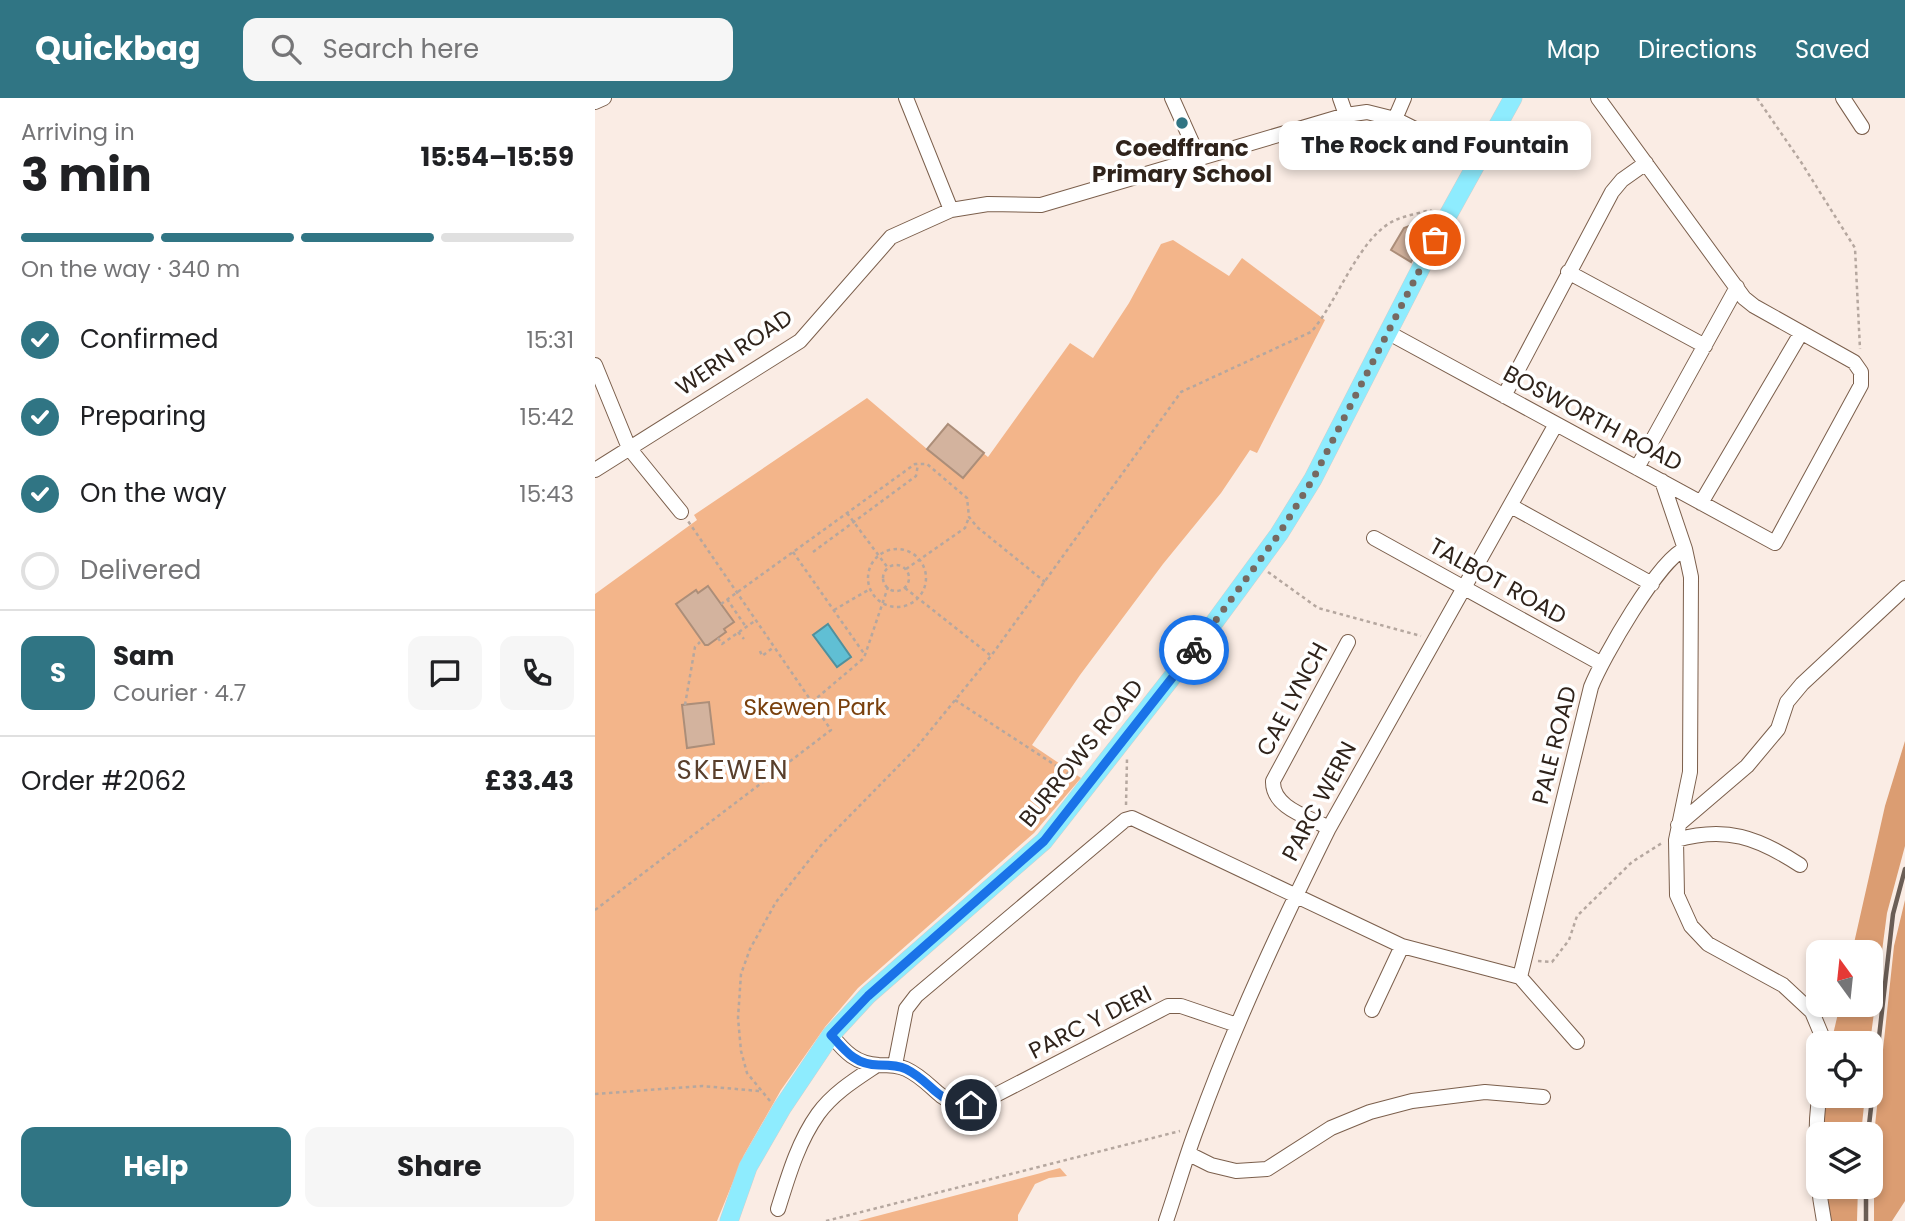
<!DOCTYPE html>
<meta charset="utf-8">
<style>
body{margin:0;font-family:Poppins,sans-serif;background:#f6f6f6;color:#202124;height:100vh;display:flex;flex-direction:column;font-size:26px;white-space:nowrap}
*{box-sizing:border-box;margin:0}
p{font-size:23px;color:#757577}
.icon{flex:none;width:38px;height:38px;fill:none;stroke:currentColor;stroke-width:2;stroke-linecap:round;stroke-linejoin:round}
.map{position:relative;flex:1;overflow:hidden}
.sheet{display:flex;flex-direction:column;background:#fff;width:595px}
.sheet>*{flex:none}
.needle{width:46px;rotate:345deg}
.controls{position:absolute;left:1211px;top:842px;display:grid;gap:14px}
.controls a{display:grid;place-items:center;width:77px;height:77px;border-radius:14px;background:#fff;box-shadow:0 4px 10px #0003;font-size:35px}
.pin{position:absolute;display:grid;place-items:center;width:60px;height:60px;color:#fff;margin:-30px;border:4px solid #fff;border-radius:50%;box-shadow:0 2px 7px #0007}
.courier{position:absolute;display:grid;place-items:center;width:70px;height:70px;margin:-35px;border:5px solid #1a73e8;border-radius:50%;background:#fff;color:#222;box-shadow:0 2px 9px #0007}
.bubble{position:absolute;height:49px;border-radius:14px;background:#fff;box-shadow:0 4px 10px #0003;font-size:23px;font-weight:700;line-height:49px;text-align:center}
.overview em{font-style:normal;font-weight:700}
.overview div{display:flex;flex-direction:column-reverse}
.overview{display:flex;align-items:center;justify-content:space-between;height:119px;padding:0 21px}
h1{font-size:46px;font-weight:700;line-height:52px}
.bar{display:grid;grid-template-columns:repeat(4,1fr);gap:10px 7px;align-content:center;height:84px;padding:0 21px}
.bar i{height:9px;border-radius:5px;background:#e0e0e0}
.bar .current{background:#307584}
.bar p{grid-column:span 4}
.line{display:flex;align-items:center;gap:18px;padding:0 21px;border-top:2px solid #e0e0e0}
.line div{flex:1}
.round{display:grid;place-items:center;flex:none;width:74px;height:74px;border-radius:14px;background:#f6f6f6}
ol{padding:0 21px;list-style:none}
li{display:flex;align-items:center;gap:21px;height:77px}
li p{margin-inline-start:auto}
li .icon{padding:7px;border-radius:50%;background:#307584;color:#fff;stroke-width:4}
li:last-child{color:#757577}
li i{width:38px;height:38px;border:4px solid #e0e0e0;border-radius:50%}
.button{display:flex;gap:14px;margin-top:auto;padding:14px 21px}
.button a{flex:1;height:80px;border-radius:14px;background:#307584;color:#fff;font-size:28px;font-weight:700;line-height:80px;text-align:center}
.button a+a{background:#f6f6f6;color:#202124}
header{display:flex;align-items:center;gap:42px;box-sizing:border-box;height:98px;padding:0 35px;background:#307584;color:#fff}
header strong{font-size:33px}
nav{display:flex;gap:38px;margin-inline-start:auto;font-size:24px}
.search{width:490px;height:63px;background:#f6f6f6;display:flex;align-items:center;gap:18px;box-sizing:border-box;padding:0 24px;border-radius:14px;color:#757577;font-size:26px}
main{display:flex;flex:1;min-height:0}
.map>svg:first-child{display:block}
.green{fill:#f3b58a}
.forest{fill:#db9d72}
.water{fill:#60bfd4;stroke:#51909c;stroke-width:2}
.building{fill:#d3b39e;stroke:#ac8e79;stroke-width:2}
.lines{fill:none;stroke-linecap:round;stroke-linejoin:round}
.minor-casing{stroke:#7b5f4c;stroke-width:16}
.major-casing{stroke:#d1cfcd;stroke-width:19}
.path{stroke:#b5a79f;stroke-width:2.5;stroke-dasharray:3.5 3.5;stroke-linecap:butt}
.minor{stroke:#fff;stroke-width:14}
.major{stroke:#8eecfe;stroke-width:18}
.rail{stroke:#6b5e56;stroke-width:4.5}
.done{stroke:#766961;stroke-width:7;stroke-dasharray:0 12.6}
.route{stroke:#1a73e8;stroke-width:9}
.poi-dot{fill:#307584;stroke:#fff;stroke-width:2.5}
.labels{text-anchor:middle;stroke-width:7;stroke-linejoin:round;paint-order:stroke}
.poi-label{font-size:23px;font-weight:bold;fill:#2f231b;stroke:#fff}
.street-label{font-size:23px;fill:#2f231b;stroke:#fff}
.park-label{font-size:23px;fill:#79400d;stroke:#fff}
.quarter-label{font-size:26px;letter-spacing:2px;fill:#593f2c;stroke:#fff}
</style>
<header>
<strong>Quickbag</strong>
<div class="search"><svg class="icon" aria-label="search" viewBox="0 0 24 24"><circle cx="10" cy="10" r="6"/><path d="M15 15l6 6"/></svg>Search here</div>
<nav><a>Map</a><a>Directions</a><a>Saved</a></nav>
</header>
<main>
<section class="sheet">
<div class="overview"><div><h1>3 min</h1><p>Arriving in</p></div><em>15:54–15:59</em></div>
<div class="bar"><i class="current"></i><i class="current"></i><i class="current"></i><i></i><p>On the way · 340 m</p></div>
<ol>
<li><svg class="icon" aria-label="check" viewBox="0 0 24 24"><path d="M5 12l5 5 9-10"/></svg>Confirmed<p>15:31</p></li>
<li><svg class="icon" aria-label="check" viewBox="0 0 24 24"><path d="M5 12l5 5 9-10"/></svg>Preparing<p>15:42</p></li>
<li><svg class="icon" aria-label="check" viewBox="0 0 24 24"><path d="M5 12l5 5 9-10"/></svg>On the way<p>15:43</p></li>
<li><i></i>Delivered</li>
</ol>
<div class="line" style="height:126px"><b class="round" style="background:#307584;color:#fff">S</b><div><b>Sam</b><p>Courier · 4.7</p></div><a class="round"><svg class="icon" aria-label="chat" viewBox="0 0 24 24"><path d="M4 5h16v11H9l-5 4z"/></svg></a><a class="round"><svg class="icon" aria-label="phone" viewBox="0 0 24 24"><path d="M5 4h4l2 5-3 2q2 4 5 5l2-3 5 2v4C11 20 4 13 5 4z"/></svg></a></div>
<div class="line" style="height:91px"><div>Order #2062</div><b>£33.43</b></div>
<div class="button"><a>Help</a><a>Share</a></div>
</section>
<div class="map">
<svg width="1310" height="1123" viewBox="0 0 1310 1123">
<rect width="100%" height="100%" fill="#faece4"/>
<path class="green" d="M 578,142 L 634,178 L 647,160 L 730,222 L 662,355 L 655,352 L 626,395 L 568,466 L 485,577 L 437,647 L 486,680 L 439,735 L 263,890 L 230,929 L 186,992 L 149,1057 L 122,1123 L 0,1123 L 0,496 L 102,422 L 99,417 L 272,300 L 332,351 L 353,326 L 393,359 L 475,245 L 498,260 L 534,205 L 566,146 Z
M 465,1070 L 472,1078 L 454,1080 L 440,1086 L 423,1117 L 423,1123 L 263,1123 Z"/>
<path class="forest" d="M 1310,643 L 1310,748 L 1292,815 L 1275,945 L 1236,945 L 1245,907 L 1276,906 L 1276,854 L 1257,854 L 1290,708 Z
M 1310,802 L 1310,1103 L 1297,1123 L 1279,1123 L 1279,1037 L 1299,848 Z
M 1231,998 L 1270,998 L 1266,1036 L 1227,1036 Z
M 1229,1089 L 1263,1089 L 1262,1123 L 1236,1123 L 1230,1104 Z"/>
<path class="water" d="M 233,526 L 256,559 L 242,569 L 218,537 Z"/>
<path class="building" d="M 832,121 L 837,124 L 816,164 L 796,152 L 809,130 Z
M 353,326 L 389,355 L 368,380 L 332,351 Z
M 113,488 L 139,524 L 129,531 L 131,534 L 113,547 L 110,547 L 81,506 L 101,492 L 103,495 Z
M 114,604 L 119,646 L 92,650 L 87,607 Z"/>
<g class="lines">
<g class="minor-casing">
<path id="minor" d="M 311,0 L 356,112
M 577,0 L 604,60
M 745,0 L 751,17
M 1248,0 L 1267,29
M 0,4 L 9,0
M 800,21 L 809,0
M 973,174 L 1110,248
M 794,235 L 1180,445 L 1266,287 L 1266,274 L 1259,264 L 1159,208 L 1149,200 L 1003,0
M 0,267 L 34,350 L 86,414
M 909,298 L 1017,94 L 1027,82 L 1051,65
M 1042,370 L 1142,189
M 0,372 L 205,243 L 296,139 L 356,112 L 393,106 L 446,107 L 751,17 L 772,14 L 800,21 L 884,63
M 1067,383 L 1090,451 L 1096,479 L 1095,674 L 1081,742 L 1082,797 L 1096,828 L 1113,846 L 1188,887 L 1217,914 L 1230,945
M 1106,405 L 1206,235
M 916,408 L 1057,486
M 779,440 L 1005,565
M 1083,727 L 1152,668 L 1183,631 L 1192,604 L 1207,586 L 1310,490
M 734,730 C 714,719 677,710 678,683 L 753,544
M 1081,742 C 1131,728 1162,739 1205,767
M 925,879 L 982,944
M 777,912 L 807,848
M 236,937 C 250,954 261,966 284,967 C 293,967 302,967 311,971 C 345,987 344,1016 391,1002 L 573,908 L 586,908 L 642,927
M 300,967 L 311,911 L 321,898 L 530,722 L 537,720 L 807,848 L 925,879 L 996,589 C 1007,561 1064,461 1090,451
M 1224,998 C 1219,1041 1221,1081 1229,1123
M 594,1056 L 616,1067 L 641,1073 L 672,1071 L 736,1030 L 775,1014 L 817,1003 L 890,994 L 948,999
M 183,1111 C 193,1079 203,1044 223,1016 C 238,995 261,981 282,967
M 571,1123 C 582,1091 591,1058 603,1027 C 640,925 686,827 734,730 L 961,326"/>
</g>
<g class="major-casing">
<path id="major" d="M 134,1123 L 153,1069 L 187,1010 L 236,937 L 273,897 L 449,743 L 610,537 L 684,436 L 718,381 L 852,119 L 918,0"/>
</g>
<path class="path" d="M 1162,0 L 1206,64 L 1260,150 L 1265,251
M 252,415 L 293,470
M273 480a29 29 0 1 1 58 0a29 29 0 1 1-58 0Z
M 198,454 L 270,557
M 218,454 L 321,378 L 323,366
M288 480a13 13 0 1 1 26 0a13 13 0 1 1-26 0Z
M 311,471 L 370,430 L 374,419
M 673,474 L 723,510 L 826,538
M 310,490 L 395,557
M 132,501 L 151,529
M 126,506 L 320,366 L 332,366 L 372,400 L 374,419 L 382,429 L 450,484
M 239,512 L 275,491
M 143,534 L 149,541
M 123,540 L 127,546 L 161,522
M 165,553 L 167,558 L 179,549
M 360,602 L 480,680
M 217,604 L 269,560 L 293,489
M 90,607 L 100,549 L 105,544
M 531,707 L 532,661
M 0,812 L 236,632 L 93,423
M 943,863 L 957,864 L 974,842 L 982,818 L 1037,764 L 1067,745
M 0,996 L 107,988 L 164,993
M 175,1003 L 152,975 L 146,953 L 143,920 L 146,876 L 155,851 L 181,804 L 227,746 L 321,650 L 396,558 L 586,294 L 716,234 C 743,204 765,135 803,121 C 813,117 825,115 835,112 L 838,114
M 231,1123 L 585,1033"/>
<use href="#minor" class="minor"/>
<use href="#major" class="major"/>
<path class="rail" d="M 1273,1036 L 1298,816 L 1310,771
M 1271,1123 L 1271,1088"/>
</g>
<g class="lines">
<path class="done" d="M 599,552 L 684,436 L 718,381 L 840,142"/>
<path class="route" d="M 376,1007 C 340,1005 339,985 311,971 C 303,967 293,967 284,967 C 261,967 251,954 236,937 L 273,898 L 449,743 L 599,552"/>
</g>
<circle class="poi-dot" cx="587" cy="25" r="7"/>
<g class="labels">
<g class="poi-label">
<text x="587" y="58">Coedffranc<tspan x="587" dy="26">Primary School</tspan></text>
</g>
<g class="street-label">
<text transform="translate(139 254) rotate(-34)" y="8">WERN ROAD</text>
<text transform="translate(998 320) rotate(28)" y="8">BOSWORTH ROAD</text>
<text transform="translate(903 483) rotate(29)" y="8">TALBOT ROAD</text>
<text transform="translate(697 601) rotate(-62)" y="8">CAE LYNCH</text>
<text transform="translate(959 647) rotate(-76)" y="8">PALE ROAD</text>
<text transform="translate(486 655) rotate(-51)" y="8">BURROWS ROAD</text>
<text transform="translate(724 703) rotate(-62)" y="8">PARC WERN</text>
<text transform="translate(495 924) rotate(-27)" y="8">PARC Y DERI</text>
</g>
<g class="park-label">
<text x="220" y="617">Skewen Park</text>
</g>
<g class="quarter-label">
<text x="138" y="681">SKEWEN</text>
</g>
</g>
</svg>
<div class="controls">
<a><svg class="needle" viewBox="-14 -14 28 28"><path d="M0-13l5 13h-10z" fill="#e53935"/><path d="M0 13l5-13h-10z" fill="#757577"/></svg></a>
<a><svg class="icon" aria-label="locate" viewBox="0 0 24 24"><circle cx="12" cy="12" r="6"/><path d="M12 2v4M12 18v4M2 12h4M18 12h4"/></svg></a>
<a><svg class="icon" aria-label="layers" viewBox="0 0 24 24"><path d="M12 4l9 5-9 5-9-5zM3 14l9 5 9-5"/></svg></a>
</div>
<div class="pin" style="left:840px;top:142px;background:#ea580c"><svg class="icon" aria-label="bag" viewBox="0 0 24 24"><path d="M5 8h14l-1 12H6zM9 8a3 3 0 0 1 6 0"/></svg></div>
<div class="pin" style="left:376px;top:1007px;background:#1f2937"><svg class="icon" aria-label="home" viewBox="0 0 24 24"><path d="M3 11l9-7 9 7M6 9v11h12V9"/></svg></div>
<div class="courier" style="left:599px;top:552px"><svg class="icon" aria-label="bike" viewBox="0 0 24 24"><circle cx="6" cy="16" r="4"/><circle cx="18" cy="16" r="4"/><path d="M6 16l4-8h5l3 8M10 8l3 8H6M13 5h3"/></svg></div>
<div class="bubble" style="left:684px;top:23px;width:312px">The Rock and Fountain</div>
</div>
</main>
